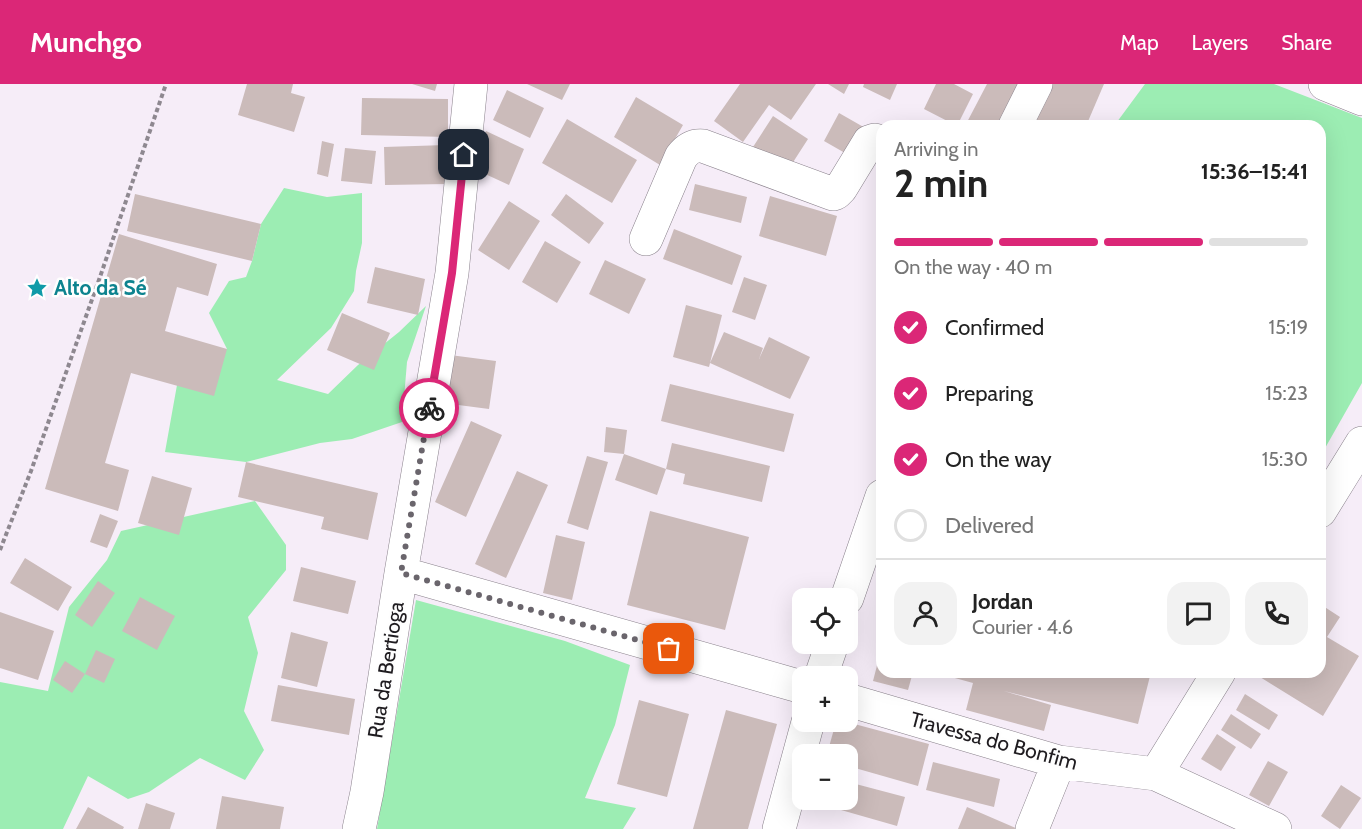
<!DOCTYPE html>
<meta charset="utf-8">
<style>
body{margin:0;font-family:Cabin,sans-serif;background:#f2f2f2;color:#222;height:100vh;display:flex;flex-direction:column;font-size:22px;white-space:nowrap}
*{box-sizing:border-box;margin:0}
p{font-size:20px;color:#767676}
.icon{flex:none;width:33px;height:33px;fill:none;stroke:currentColor;stroke-width:2;stroke-linecap:round;stroke-linejoin:round}
.map{position:relative;flex:1;overflow:hidden}
.drawer{position:absolute;left:876px;top:36px;width:450px;height:558px;display:flex;flex-direction:column;background:#fff;border-radius:18px;box-shadow:0 6px 24px #0002}
.drawer>*{flex:none}
.fabs{position:absolute;left:792px;top:504px;display:grid;gap:12px}
.fabs a{display:grid;place-items:center;width:66px;height:66px;border-radius:12px;background:#fff;box-shadow:0 6px 24px #0002;font-size:30px}
.pin{position:absolute;display:grid;place-items:center;width:51px;height:51px;color:#fff;margin:-26px;border-radius:12px;box-shadow:0 3px 9px #0006}
.courier{position:absolute;display:grid;place-items:center;width:60px;height:60px;margin:-30px;border:4px solid #db2777;border-radius:50%;background:#fff;color:#222;box-shadow:0 2px 8px #0007}
.headline em{font-style:normal;font-weight:700}
.headline div{display:flex;flex-direction:column-reverse}
.headline{display:flex;align-items:center;justify-content:space-between;height:102px;padding:0 18px}
h1{font-size:39px;font-weight:700;line-height:45px}
.bar{display:grid;grid-template-columns:repeat(4,1fr);gap:9px 6px;align-content:center;height:72px;padding:0 18px}
.bar i{height:8px;border-radius:4px;background:#e0e0e0}
.bar .active{background:#db2777}
.bar p{grid-column:span 4}
.line{display:flex;align-items:center;gap:15px;padding:0 18px;border-top:2px solid #e0e0e0}
.line div{flex:1}
.round{display:grid;place-items:center;flex:none;width:63px;height:63px;border-radius:18px;background:#f2f2f2}
ol{padding:0 18px;list-style:none}
li{display:flex;align-items:center;gap:18px;height:66px}
li p{margin-inline-start:auto}
li .icon{padding:6px;border-radius:50%;background:#db2777;color:#fff;stroke-width:4}
li:last-child{color:#767676}
li i{width:33px;height:33px;border:3px solid #e0e0e0;border-radius:50%}
header{display:flex;align-items:center;gap:36px;box-sizing:border-box;height:84px;padding:0 30px;background:#db2777;color:#fff}
header strong{font-size:28px}
nav{display:flex;gap:33px;margin-inline-start:auto;font-size:21px}
.map>svg:first-child{display:block}
.green{fill:#9cedb3}
.building{fill:#cbbbba}
.lines{fill:none;stroke-linecap:round;stroke-linejoin:round}
.street-casing{stroke:#89818b;stroke-width:34}
.path{stroke:#8e8890;stroke-width:4;stroke-dasharray:4.5 3;stroke-linecap:butt}
.street{stroke:#fff;stroke-width:33}
.done{stroke:#6a656c;stroke-width:6;stroke-dasharray:0 10.8}
.route{stroke:#db2777;stroke-width:8}
.labels{text-anchor:middle;stroke-width:5;stroke-linejoin:round;paint-order:stroke}
.culture-label{font-size:21px;font-weight:bold;fill:#0d838f;stroke:#fefefe;text-anchor:start}
.street-label{font-size:21px;fill:#1f1c20;stroke:#fefefe}
</style>
<header>
<strong>Munchgo</strong>
<nav><a>Map</a><a>Layers</a><a>Share</a></nav>
</header>
<div class="map">
<svg width="1362" height="745" viewBox="0 0 1362 745">
<rect width="100%" height="100%" fill="#f6edf8"/>
<path class="green" d="M 1145,0 L 1274,0 L 1362,34 L 1362,299 L 1320,373 L 1320,42 L 1114,42 Z
M 284,104 L 327,113 L 362,109 L 362,159 L 356,187 L 354,207 L 331,244 L 277,296 L 328,310 L 358,281 L 399,248 L 426,222 L 407,278 L 402,338 L 352,355 L 320,359 L 246,378 L 165,368 L 177,301 L 227,265 L 209,229 L 229,197 L 246,193 L 252,177 L 261,140 Z
M 255,417 L 286,461 L 286,486 L 248,533 L 258,569 L 244,627 L 264,666 L 245,696 L 200,674 L 149,708 L 128,715 L 88,692 L 63,745 L 0,745 L 0,598 L 48,607 L 69,523 L 107,476 L 121,447 Z
M 416,516 L 565,557 L 630,581 L 615,641 L 585,714 L 636,724 L 623,745 L 377,745 Z"/>
<path class="building" d="M 247,0 L 293,0 L 291,9 L 305,13 L 294,48 L 238,31 Z
M 412,0 L 437,0 L 435,7 Z
M 527,0 L 570,0 L 562,16 Z
M 740,0 L 816,0 L 791,36 L 769,21 L 743,58 L 714,37 Z
M 828,0 L 849,0 L 844,10 Z
M 864,0 L 897,0 L 890,16 L 863,3 Z
M 936,0 L 954,0 L 973,10 L 957,42 L 924,25 Z
M 987,0 L 1019,0 L 997,42 L 965,42 Z
M 1052,0 L 1104,0 L 1086,42 L 1033,42 Z
M 507,6 L 544,24 L 530,54 L 493,36 Z
M 636,13 L 683,41 L 660,81 L 614,53 Z
M 362,14 L 448,15 L 448,53 L 361,51 Z
M 839,29 L 867,45 L 852,73 L 824,57 Z
M 773,32 L 808,55 L 788,86 L 753,63 Z
M 567,35 L 637,76 L 612,119 L 542,79 Z
M 486,47 L 524,65 L 509,101 L 470,83 Z
M 322,57 L 334,60 L 328,93 L 317,90 Z
M 446,61 L 447,100 L 385,101 L 384,63 Z
M 345,64 L 376,67 L 372,100 L 341,97 Z
M 695,100 L 747,113 L 741,139 L 689,126 Z
M 135,110 L 261,140 L 252,177 L 127,147 Z
M 566,110 L 604,139 L 589,160 L 551,131 Z
M 770,112 L 837,132 L 826,172 L 759,152 Z
M 509,117 L 540,137 L 509,186 L 478,166 Z
M 674,145 L 742,172 L 732,201 L 663,175 Z
M 119,150 L 217,180 L 208,212 L 177,203 L 165,247 L 227,265 L 214,312 L 131,289 L 105,379 L 129,386 L 118,427 L 45,405 Z
M 545,157 L 581,178 L 557,219 L 522,198 Z
M 605,176 L 646,195 L 629,230 L 589,210 Z
M 375,183 L 425,195 L 418,231 L 367,219 Z
M 744,193 L 767,201 L 755,236 L 732,228 Z
M 686,221 L 722,231 L 709,283 L 673,273 Z
M 342,229 L 390,249 L 374,286 L 327,266 Z
M 724,248 L 763,264 L 759,275 L 769,253 L 810,273 L 790,315 L 710,279 Z
M 450,271 L 496,277 L 489,325 L 443,319 Z
M 670,300 L 794,330 L 784,368 L 661,337 Z
M 471,337 L 502,351 L 466,433 L 435,418 Z
M 606,343 L 627,346 L 624,370 L 604,368 Z
M 672,359 L 770,382 L 762,418 L 683,400 L 685,390 L 666,385 Z
M 624,370 L 666,385 L 657,411 L 615,396 Z
M 587,372 L 608,378 L 588,446 L 567,439 Z
M 246,378 L 378,409 L 368,456 L 321,445 L 324,433 L 238,413 Z
M 517,387 L 548,401 L 506,494 L 475,480 Z
M 152,392 L 192,404 L 179,451 L 138,439 Z
M 650,427 L 749,453 L 725,546 L 627,521 Z
M 100,430 L 118,437 L 107,464 L 90,458 Z
M 556,451 L 585,458 L 572,516 L 543,509 Z
M 25,474 L 72,503 L 58,527 L 10,499 Z
M 301,483 L 356,497 L 348,530 L 293,517 Z
M 98,497 L 115,509 L 92,543 L 75,531 Z
M 140,513 L 175,532 L 157,566 L 122,547 Z
M 1320,520 L 1340,533 L 1327,553 L 1359,572 L 1323,632 L 1252,588 L 1320,588 Z
M 0,528 L 54,547 L 38,596 L 0,584 Z
M 291,548 L 328,558 L 317,603 L 281,594 Z
M 96,566 L 115,575 L 104,599 L 85,590 L 72,609 L 53,596 L 65,577 L 85,590 Z
M 881,566 L 882,588 L 913,588 L 908,606 L 873,597 Z
M 933,588 L 1151,588 L 1138,640 L 1004,607 L 1051,621 L 1044,647 L 966,626 L 973,599 Z
M 278,601 L 355,615 L 349,651 L 271,637 Z
M 1245,610 L 1278,631 L 1269,646 L 1236,626 Z
M 639,616 L 689,630 L 667,713 L 617,700 Z
M 726,626 L 777,640 L 748,745 L 693,745 Z
M 1231,630 L 1261,650 L 1251,665 L 1221,646 Z
M 836,638 L 847,638 L 929,660 L 918,702 L 848,682 L 848,670 L 827,670 Z
M 1217,650 L 1236,663 L 1221,687 L 1201,675 Z
M 1268,677 L 1288,688 L 1269,722 L 1249,711 Z
M 933,678 L 1000,695 L 994,723 L 926,706 Z
M 848,689 L 855,691 L 852,699 L 905,713 L 897,742 L 806,716 L 848,716 Z
M 1341,701 L 1361,714 L 1340,745 L 1321,732 Z
M 222,712 L 284,723 L 280,745 L 216,745 Z
M 146,719 L 175,729 L 170,745 L 138,745 Z
M 88,723 L 124,743 L 123,745 L 76,745 Z
M 967,723 L 1018,745 L 958,745 Z"/>
<g class="lines">
<g class="street-casing">
<path id="street" d="M 1325,0 L 1362,15
M 1015,42 L 1036,0
M 646,155 L 681,73 C 687,65 693,61 703,62 L 833,110 L 836,109 L 841,104 L 869,58 L 875,56 L 882,58
M 1320,427 L 1362,359
M 401,489 L 802,603
M 847,514 L 882,412
M 821,592 L 832,560
M 848,616 L 1059,678 L 1156,690 L 1275,745
M 1156,690 L 1219,588
M 359,745 L 367,708 L 401,489 L 452,189 L 471,0
M 779,745 L 808,638
M 1032,745 L 1059,678"/>
</g>
<path class="path" d="M 0,466 L 31,387 L 100,193 L 166,0"/>
<use href="#street" class="street"/>
</g>
<g class="lines">
<path class="done" d="M 429,324 L 401,489 L 669,565"/>
<path class="route" d="M 429,324 L 452,189 L 464,71"/>
</g>
<defs>
<g id="sight-bare" transform="scale(1.62)"><path d="M0-6L1.8-2.2L6-1.7L2.9 1.2L3.7 5.4L0 3.3L-3.7 5.4L-2.9 1.2L-6-1.7L-1.8-2.2Z" fill="#0f9aa8" stroke="#fefefe" stroke-width="2.5" paint-order="stroke"/></g>
</defs>
<g fill-rule="evenodd">
<use href="#sight-bare" x="37" y="204"/>
</g>
<g class="labels">
<g class="culture-label">
<text x="54" y="211">Alto da Sé</text>
</g>
<g class="street-label">
<text transform="translate(386 586) rotate(-81)" y="7">Rua da Bertioga</text>
<text transform="translate(994 657) rotate(15)" y="7">Travessa do Bonfim</text>
</g>
</g>
</svg>
<div class="fabs">
<a><svg class="icon" aria-label="locate" viewBox="0 0 24 24"><circle cx="12" cy="12" r="6"/><path d="M12 2v4M12 18v4M2 12h4M18 12h4"/></svg></a>
<a>+</a>
<a>−</a>
</div>
<div class="pin" style="left:669px;top:565px;background:#ea580c"><svg class="icon" aria-label="bag" viewBox="0 0 24 24"><path d="M5 8h14l-1 12H6zM9 8a3 3 0 0 1 6 0"/></svg></div>
<div class="pin" style="left:464px;top:71px;background:#1f2937"><svg class="icon" aria-label="home" viewBox="0 0 24 24"><path d="M3 11l9-7 9 7M6 9v11h12V9"/></svg></div>
<div class="courier" style="left:429px;top:324px"><svg class="icon" aria-label="bike" viewBox="0 0 24 24"><circle cx="6" cy="16" r="4"/><circle cx="18" cy="16" r="4"/><path d="M6 16l4-8h5l3 8M10 8l3 8H6M13 5h3"/></svg></div>
<section class="drawer">
<div class="headline"><div><h1>2 min</h1><p>Arriving in</p></div><em>15:36–15:41</em></div>
<div class="bar"><i class="active"></i><i class="active"></i><i class="active"></i><i></i><p>On the way · 40 m</p></div>
<ol>
<li><svg class="icon" aria-label="check" viewBox="0 0 24 24"><path d="M5 12l5 5 9-10"/></svg>Confirmed<p>15:19</p></li>
<li><svg class="icon" aria-label="check" viewBox="0 0 24 24"><path d="M5 12l5 5 9-10"/></svg>Preparing<p>15:23</p></li>
<li><svg class="icon" aria-label="check" viewBox="0 0 24 24"><path d="M5 12l5 5 9-10"/></svg>On the way<p>15:30</p></li>
<li><i></i>Delivered</li>
</ol>
<div class="line" style="height:108px"><a class="round"><svg class="icon" aria-label="person" viewBox="0 0 24 24"><circle cx="12" cy="8" r="4"/><path d="M4 21q1-7 8-7t8 7"/></svg></a><div><b>Jordan</b><p>Courier · 4.6</p></div><a class="round"><svg class="icon" aria-label="chat" viewBox="0 0 24 24"><path d="M4 5h16v11H9l-5 4z"/></svg></a><a class="round"><svg class="icon" aria-label="phone" viewBox="0 0 24 24"><path d="M5 4h4l2 5-3 2q2 4 5 5l2-3 5 2v4C11 20 4 13 5 4z"/></svg></a></div>
</section>
</div>
